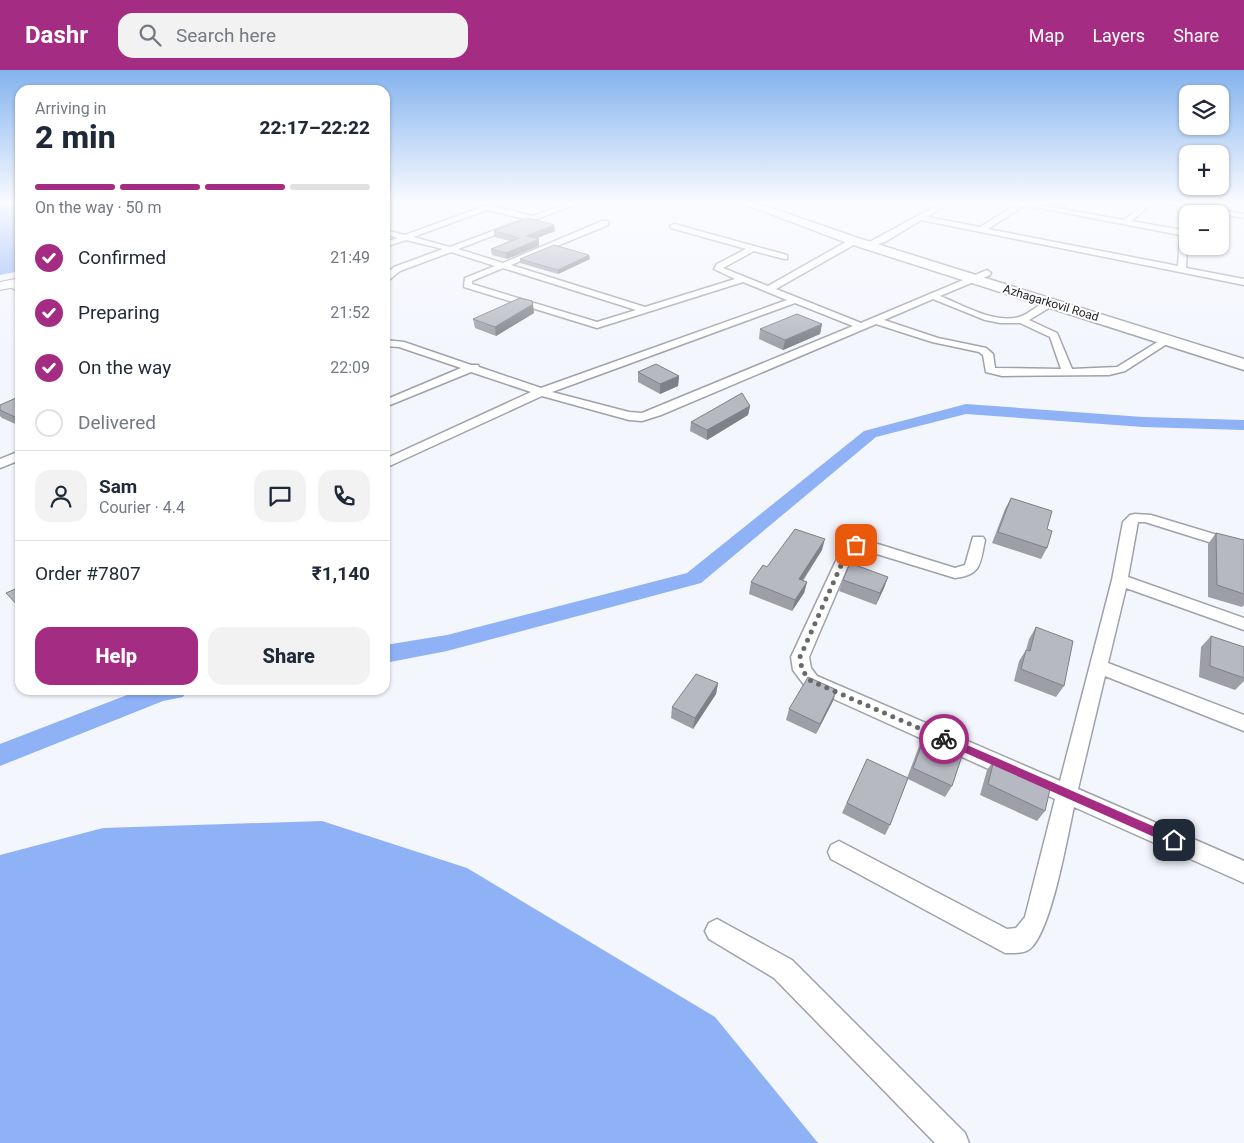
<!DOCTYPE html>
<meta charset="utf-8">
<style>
body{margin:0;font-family:Roboto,sans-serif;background:#f2f2f3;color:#1f2937;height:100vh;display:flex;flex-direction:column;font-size:19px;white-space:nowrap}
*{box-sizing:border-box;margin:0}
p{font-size:16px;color:#747a83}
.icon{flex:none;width:28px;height:28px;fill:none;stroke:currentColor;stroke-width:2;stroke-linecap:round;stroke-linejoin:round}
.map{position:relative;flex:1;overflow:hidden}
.drawer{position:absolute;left:15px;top:15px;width:375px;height:610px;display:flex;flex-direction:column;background:#fff;border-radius:15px;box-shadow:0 1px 4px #0004}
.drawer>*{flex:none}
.tools{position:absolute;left:1179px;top:15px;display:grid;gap:10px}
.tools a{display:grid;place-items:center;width:50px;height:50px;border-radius:10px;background:#fff;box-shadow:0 1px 4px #0004;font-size:25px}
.pin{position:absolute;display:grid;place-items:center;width:42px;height:42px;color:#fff;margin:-21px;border-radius:10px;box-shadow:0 2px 8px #0006}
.courier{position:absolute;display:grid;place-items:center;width:50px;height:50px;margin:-25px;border:4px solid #a42c83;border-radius:50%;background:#fff;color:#222;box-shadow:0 1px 6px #0007}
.overview em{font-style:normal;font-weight:800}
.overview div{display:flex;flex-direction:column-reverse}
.overview{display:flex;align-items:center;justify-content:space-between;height:85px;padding:0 20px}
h1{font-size:32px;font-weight:800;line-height:38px}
.bar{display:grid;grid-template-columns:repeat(4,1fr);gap:8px 5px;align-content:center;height:60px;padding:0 20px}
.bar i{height:6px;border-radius:4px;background:#e0e1e3}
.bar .selected{background:#a42c83}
.bar p{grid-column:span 4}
.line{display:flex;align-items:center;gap:12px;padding:0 20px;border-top:1px solid #e0e1e3}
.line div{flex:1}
.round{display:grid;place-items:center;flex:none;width:52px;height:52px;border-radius:15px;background:#f2f2f3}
ol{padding:0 20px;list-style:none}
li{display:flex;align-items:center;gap:15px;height:55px}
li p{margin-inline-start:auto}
li .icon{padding:5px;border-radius:50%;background:#a42c83;color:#fff;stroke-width:4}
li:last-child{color:#747a83}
li i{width:28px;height:28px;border:2px solid #e0e1e3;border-radius:50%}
.primary-button{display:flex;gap:10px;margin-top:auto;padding:10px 20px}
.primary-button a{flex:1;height:58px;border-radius:15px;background:#a42c83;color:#fff;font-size:20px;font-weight:800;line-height:58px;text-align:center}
.primary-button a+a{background:#f2f2f3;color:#1f2937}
header{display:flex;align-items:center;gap:30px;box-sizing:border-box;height:70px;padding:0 25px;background:#a42c83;color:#fff}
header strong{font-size:24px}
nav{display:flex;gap:28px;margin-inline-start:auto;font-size:18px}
.search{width:350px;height:45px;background:#f2f2f3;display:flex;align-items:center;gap:12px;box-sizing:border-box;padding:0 18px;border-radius:15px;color:#747a83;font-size:19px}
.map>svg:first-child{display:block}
.water{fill:#8fb2f6}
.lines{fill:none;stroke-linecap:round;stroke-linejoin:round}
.canal{fill:#8fb2f6;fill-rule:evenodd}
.service-casing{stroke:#9fa1ab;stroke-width:2}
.minor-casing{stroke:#9fa1ab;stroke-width:3}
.secondary-casing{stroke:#9fa1ab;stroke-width:2}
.primary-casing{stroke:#9fa1ab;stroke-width:3}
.service{fill:#fff;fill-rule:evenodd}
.minor{fill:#fff;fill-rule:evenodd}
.secondary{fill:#fff;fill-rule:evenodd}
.primary{fill:#fff;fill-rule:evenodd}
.wall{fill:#9d9ea7}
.shaded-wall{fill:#7f8188}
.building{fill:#b6b8c2;stroke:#7f8188}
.route{fill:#a42c83}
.done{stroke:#68696e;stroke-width:5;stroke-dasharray:0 9}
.labels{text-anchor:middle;stroke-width:4;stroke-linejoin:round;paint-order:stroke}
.far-street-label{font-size:12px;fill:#1d1d21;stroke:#fff}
</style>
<header>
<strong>Dashr</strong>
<div class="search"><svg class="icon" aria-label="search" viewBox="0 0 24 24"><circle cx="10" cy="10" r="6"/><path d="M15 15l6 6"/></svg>Search here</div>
<nav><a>Map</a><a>Layers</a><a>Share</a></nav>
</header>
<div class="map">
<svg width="1244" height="1073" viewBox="0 0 1244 1073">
<rect width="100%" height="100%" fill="#f4f6fe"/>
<path class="water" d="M 0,132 L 20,132 L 20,201 L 0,205 Z
M 322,751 L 467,798 L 715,947 L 818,1073 L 0,1073 L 0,785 L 103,758 Z"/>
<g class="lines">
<path class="canal" d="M 966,334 L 1143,347 L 1244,350 L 1244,360 L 1143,357 L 966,344 L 876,367 L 701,513 L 447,581 L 385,593 L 385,575 L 447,565 L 687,503 L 864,361 Z
M 140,620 L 187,620 L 183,627 L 163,631 L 0,696 L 0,674 Z"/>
<g class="service-casing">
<path id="service" d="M 7,214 L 11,214 L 20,219 L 20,222 L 7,216 Z"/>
</g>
<g class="minor-casing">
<path id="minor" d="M 496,132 L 505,132 L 494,137 L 533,146 L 572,132 L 581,132 L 458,179 L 503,193 L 602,151 L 608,151 L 608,155 L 511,195 L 645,237 L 735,209 L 714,199 L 717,194 L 746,179 L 671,158 L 670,156 L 674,154 L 787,185 L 787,189 L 784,189 L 754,181 L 723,198 L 768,216 L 851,169 L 857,169 L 857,173 L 776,219 L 861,253 L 987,200 L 991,203 L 990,205 L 940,226 C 963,235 994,254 1019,247 C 1031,244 1042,229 1054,231 L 1054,235 L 1029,250 L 1057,263 L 1072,299 L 1117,297 L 1164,268 L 1173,270 L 1125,301 L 1109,305 L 1002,306 L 986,302 L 983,285 L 979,282 L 932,272 L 876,254 L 661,345 L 642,351 L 629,350 L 542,326 L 385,398 L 385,389 L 531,322 L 471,302 L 385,337 L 385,330 L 461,298 L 399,277 L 385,276 L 385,270 L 404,272 L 471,295 L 478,295 L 479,297 L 541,318 L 787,230 L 743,212 L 597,258 L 464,217 L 465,208 L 495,196 L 451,182 L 400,201 L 385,213 L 385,205 L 394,197 L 443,179 L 406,170 L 385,177 L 385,172 L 398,168 L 385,164 L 385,160 L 405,165 ZM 487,140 L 525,149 L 450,177 L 413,167 ZM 503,198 L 636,240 L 597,252 L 472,214 L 472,211 ZM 933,229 L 985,250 L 1000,253 L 1020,253 L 1050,267 L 1061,299 L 995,298 L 993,284 L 986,278 L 938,268 L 884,250 ZM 795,233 L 853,256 L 642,343 L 629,342 L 552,322 Z
M 943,132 L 951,132 L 927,147 L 980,157 L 1021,132 L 1124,150 L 1147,132 L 1154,132 L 1131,151 L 1182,160 L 1188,156 L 1186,198 L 1244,209 L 1244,215 L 921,150 L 885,172 L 868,177 L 864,175 ZM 1025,135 L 1180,165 L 1178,196 L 988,159 Z
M 1161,132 L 1176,132 L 1244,144 L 1244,148 Z
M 20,381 L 20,390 L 0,398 L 0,389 Z
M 1135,444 L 1151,445 L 1244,473 L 1244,483 L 1145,452 L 1138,452 L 1128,507 L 1244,548 L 1244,560 L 1126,518 L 1108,593 L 1244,645 L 1244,661 L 1105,606 L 1078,719 L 1244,791 L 1244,813 L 1074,737 C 1067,768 1052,858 1031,878 C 1025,884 1013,883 1005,883 L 831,789 L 828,782 L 831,775 L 839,771 L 1007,859 L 1016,858 L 1025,847 L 1055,729 L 805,616 L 793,600 L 791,587 L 842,478 L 856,470 L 868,471 L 955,498 L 965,495 L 973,467 L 983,467 L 985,470 C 980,493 982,505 955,508 L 867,481 L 859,480 L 853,484 L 809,587 L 811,598 L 817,606 L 1060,711 L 1112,510 L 1123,452 L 1130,445 Z
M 717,849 L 792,890 L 965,1063 L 969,1073 L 935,1073 L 774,908 L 709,869 L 705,861 L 709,853 Z"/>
</g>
<g class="secondary-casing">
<path id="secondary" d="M 20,208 L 20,216 L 0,220 L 0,212 Z"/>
</g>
<g class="primary-casing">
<path id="primary" d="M 739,132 L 754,132 L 858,168 L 1244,289 L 1244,300 L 850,174 Z"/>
</g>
<use href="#service" class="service"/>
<use href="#minor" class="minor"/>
<use href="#secondary" class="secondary"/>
<use href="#primary" class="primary"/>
</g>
<path class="wall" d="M 1039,132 L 1073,132 L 1065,138 L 1039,133 Z
M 554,155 L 555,161 L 536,168 L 539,169 L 539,176 L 507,189 L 492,185 L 491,179 L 510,171 L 494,167 L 494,161 Z
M 520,189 L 590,189 L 558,204 L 520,193 Z
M 534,243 L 496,266 L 475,258 L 473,249 Z
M 822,254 L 820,264 L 783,280 L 759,269 L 760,259 Z
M 638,302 L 679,306 L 678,316 L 660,324 L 638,312 Z
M 20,330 L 20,356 L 2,348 L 0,346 L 0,335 Z
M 750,336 L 748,345 L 707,370 L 690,361 L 691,352 Z
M 1011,428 L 1047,478 L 1041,489 L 992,473 L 1005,439 Z
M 1216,463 L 1244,470 L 1244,535 L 1242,537 L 1208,527 L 1208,474 Z
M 822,480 L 803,511 L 807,512 L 804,523 L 792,541 L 749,524 L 751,512 L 767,497 Z
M 888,507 L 884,518 L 876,535 L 839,521 L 843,510 Z
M 1036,557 L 1064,616 L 1056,627 L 1014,611 L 1019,591 L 1026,580 L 1029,569 Z
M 1211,566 L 1244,577 L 1244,611 L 1235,620 L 1199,607 L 1201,577 Z
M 718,613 L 716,624 L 693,659 L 671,648 L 672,637 Z
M 833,631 L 816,664 L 786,650 L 789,639 Z
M 927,660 L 952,716 L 945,727 L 908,709 L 890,755 L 885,765 L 842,743 L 867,689 L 907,708 L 921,671 Z
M 994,690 L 1045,741 L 1037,751 L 980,725 L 987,700 Z"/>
<path class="shaded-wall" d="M 1067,132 L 1073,132 L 1065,138 Z
M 554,155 L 555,161 L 527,172 L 526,166 Z
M 539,169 L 539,176 L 507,189 L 506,183 Z
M 589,185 L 590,189 L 558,204 L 558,200 Z
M 533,234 L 534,243 L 496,266 L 495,257 Z
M 822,254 L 820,264 L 783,280 L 785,270 Z
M 679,306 L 678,316 L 660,324 L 660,314 Z
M 750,336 L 748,345 L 707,370 L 707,360 Z
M 386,343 L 389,354 L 385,355 L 385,344 Z
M 20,345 L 20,354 L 15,347 Z
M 825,469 L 822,480 L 796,520 L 799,509 Z
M 888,507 L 884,518 L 876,535 L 880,523 Z
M 807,512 L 804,523 L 792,541 L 795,530 Z
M 718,613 L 716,624 L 693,659 L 695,648 Z
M 837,620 L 833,631 L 816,664 L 820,654 Z"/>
<path class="building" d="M 528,148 L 554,155 L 526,166 L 539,169 L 506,183 L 491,179 L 519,168 L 494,161 Z
M 554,175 L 589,185 L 558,200 L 520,189 Z
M 520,228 L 532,231 L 533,234 L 495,257 L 473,249 Z
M 797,244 L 822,254 L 785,270 L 760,259 Z
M 656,294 L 679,306 L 660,314 L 638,302 Z
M 742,323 L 750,336 L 707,360 L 691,352 Z
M 16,328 L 20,330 L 20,345 L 15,347 L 0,340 L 0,335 Z
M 1011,428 L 1052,441 L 1047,459 L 1052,461 L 1047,478 L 998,462 Z
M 795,459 L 825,469 L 799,509 L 807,512 L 795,530 L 751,512 L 763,495 L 767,497 Z
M 1216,463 L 1244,470 L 1244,524 L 1217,515 Z
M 850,493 L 888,507 L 880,523 L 843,510 Z
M 20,517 L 20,538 L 6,523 Z
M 1036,557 L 1073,571 L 1064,616 L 1021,599 L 1026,580 L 1030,581 Z
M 1211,566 L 1244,577 L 1244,608 L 1210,596 Z
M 696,604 L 718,613 L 695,648 L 672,637 Z
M 808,607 L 837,620 L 820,654 L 789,639 Z
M 927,660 L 965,677 L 952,716 L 913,698 Z
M 867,689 L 908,708 L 890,755 L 847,733 Z
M 994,690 L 1051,715 L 1045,741 L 988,714 Z"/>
<linearGradient id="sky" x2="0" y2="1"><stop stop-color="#84b3ee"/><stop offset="0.47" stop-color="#fafbff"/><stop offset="1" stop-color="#fafbff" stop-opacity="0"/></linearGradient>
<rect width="1244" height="282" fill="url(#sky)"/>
<path class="route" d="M 944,665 L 1178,767 L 1178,774 L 1170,774 L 941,672 L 940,669 Z"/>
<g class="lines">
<path class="done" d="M 856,475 L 847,482 L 800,587 L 802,600 L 811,611 L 944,669"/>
</g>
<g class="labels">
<g class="far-street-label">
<text transform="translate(1051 233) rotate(17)" y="4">Azhagarkovil Road</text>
</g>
</g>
</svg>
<div class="tools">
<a><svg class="icon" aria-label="layers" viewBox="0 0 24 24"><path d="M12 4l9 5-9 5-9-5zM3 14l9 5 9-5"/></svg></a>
<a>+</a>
<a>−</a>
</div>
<div class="pin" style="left:856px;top:475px;background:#ea580c"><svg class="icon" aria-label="bag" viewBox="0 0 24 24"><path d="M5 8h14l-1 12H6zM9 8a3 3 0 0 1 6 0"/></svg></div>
<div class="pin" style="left:1174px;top:770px;background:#1f2937"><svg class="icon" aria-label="home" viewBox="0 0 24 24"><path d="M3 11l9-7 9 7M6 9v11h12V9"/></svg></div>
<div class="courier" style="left:944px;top:669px"><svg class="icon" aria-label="bike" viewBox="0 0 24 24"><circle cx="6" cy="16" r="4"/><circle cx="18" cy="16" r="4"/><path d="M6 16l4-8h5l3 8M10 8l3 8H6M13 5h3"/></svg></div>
<section class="drawer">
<div class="overview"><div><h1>2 min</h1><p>Arriving in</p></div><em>22:17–22:22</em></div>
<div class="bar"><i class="selected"></i><i class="selected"></i><i class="selected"></i><i></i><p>On the way · 50 m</p></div>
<ol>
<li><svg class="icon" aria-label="check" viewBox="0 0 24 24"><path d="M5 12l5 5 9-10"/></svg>Confirmed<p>21:49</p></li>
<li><svg class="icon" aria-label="check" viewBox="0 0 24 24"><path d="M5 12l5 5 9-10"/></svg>Preparing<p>21:52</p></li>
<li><svg class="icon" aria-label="check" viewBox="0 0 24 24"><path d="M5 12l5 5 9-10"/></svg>On the way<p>22:09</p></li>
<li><i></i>Delivered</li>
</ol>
<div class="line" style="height:90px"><a class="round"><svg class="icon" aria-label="person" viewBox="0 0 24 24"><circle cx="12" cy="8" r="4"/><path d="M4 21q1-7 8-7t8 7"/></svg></a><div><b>Sam</b><p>Courier · 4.4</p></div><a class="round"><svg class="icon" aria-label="chat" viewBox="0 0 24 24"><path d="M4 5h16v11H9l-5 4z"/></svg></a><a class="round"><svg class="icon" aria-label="phone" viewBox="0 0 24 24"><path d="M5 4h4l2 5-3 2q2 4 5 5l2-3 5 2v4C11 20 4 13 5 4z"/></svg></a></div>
<div class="line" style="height:65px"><div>Order #7807</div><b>₹1,140</b></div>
<div class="primary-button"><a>Help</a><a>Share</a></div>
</section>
</div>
